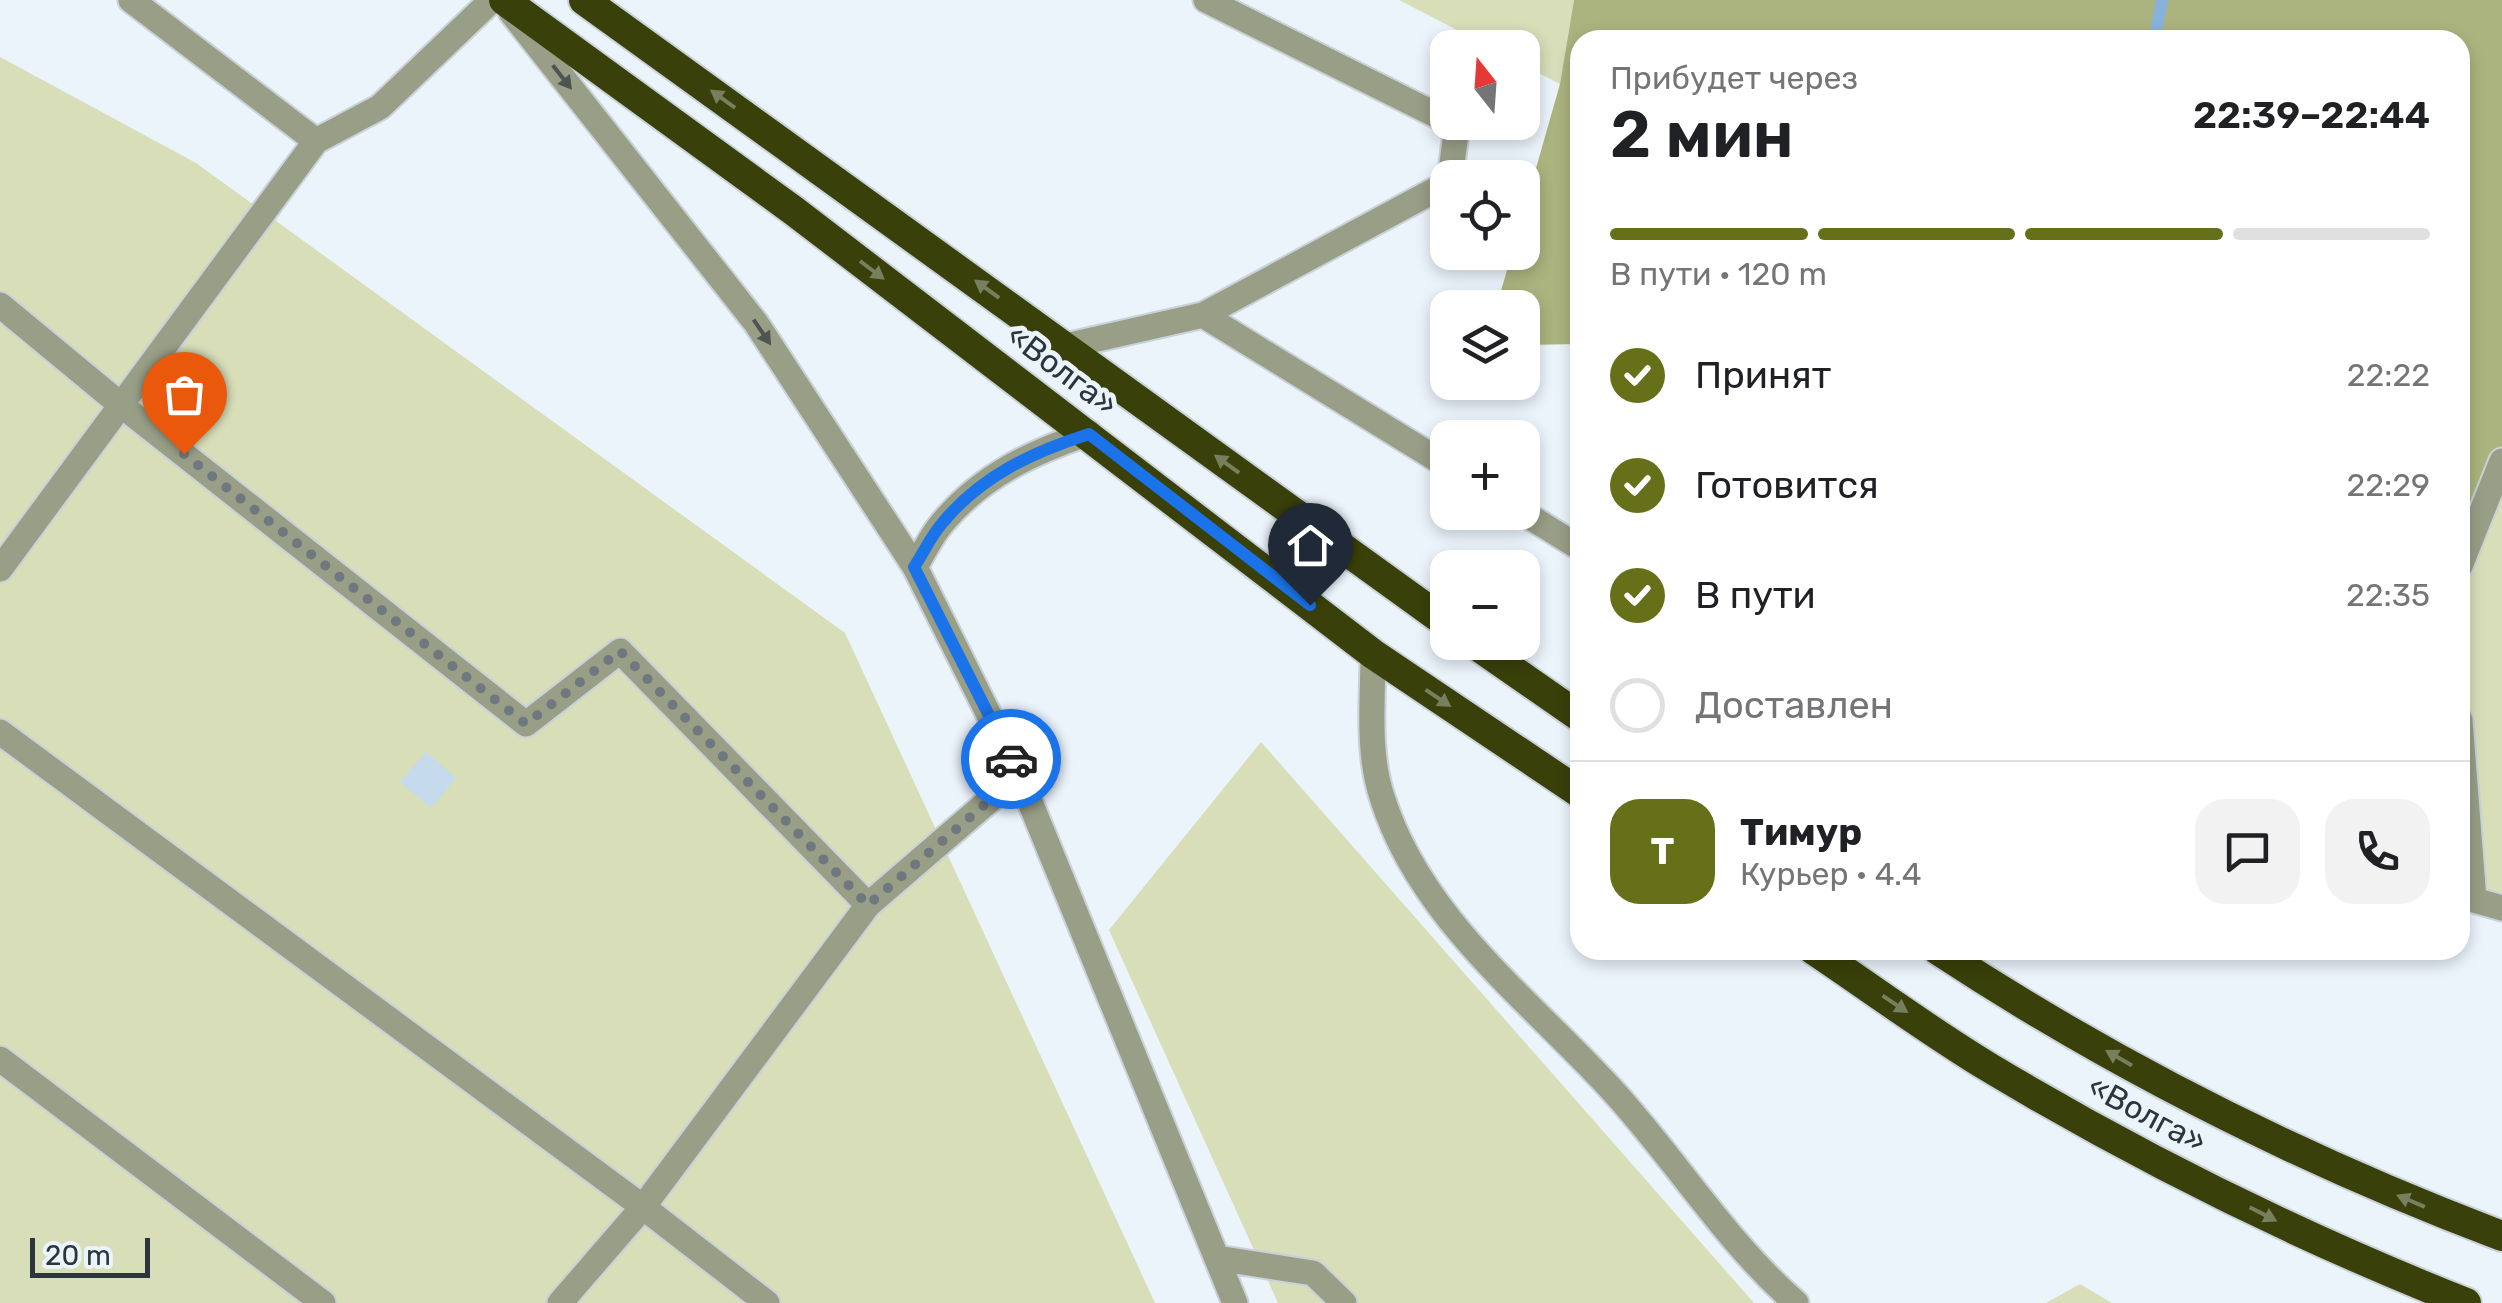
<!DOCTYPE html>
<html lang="ru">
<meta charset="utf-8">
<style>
body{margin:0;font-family:Rubik,sans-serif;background:#f2f2f2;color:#202124;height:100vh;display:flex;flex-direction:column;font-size:38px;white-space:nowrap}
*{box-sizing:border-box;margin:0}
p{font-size:32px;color:#757577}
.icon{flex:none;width:55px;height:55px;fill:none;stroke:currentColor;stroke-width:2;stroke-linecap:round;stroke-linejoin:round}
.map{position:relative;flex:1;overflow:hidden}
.side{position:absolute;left:1570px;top:30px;width:900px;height:930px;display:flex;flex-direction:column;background:#fff;border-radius:30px;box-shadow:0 5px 15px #0003}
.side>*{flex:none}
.needle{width:65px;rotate:343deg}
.buttons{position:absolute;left:1430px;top:30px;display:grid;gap:20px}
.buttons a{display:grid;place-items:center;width:110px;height:110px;border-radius:20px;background:#fff;box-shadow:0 5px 15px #0003;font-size:50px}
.scale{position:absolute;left:30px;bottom:25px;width:120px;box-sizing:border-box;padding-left:10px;border:5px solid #2d353c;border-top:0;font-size:28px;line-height:35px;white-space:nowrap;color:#2d353c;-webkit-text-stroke:8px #ebf3fb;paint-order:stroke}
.pin{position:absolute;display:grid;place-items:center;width:85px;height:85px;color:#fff;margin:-102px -42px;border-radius:50% 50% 50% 0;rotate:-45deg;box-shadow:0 0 10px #0007}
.pin .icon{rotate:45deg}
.courier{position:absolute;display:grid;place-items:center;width:100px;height:100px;margin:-50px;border:8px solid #1a73e8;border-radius:50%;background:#fff;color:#222;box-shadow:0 2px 12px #0007}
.head em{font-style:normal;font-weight:600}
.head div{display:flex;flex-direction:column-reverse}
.head{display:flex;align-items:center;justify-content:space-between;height:170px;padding:0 40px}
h1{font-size:65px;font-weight:600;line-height:75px}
.bar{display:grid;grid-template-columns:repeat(4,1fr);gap:15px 10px;align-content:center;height:120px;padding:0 40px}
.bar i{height:12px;border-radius:8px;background:#e0e0e0}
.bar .active{background:#667018}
.bar p{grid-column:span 4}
.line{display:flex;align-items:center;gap:25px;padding:0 40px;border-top:2px solid #e0e0e0}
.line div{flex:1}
.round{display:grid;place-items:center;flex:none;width:105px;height:105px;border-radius:30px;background:#f2f2f2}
ol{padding:0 40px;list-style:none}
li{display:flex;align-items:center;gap:30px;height:110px}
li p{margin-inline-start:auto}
li .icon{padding:10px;border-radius:50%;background:#667018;color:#fff;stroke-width:4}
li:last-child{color:#757577}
li i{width:55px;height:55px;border:5px solid #e0e0e0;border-radius:50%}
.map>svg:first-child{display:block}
.green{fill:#d7deb8}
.forest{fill:#abb47e}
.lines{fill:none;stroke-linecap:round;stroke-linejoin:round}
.stream{stroke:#87b3db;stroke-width:12}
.building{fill:#c6daed}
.minor-casing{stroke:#c9d1d9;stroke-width:29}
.highway-casing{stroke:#c9d1d9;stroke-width:34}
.minor{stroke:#999e87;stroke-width:25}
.highway{stroke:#3a4009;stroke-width:30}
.oneway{fill:#4d5452}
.oneway2{fill:#787f5e}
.done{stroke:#70787f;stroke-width:10;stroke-dasharray:0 18}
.route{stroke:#1a73e8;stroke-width:12}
.labels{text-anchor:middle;stroke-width:10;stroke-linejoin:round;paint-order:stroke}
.street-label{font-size:32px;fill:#2d353c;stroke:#ebf3fb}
</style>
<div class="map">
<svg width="2502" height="1303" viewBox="0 0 2502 1303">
<rect width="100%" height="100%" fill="#ebf3fb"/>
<path class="green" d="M 1399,0 L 1574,0 L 1560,84 L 1523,65 L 1522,48 L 1490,47 Z
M 0,57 L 196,163 L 845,633 L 1155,1303 L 0,1303 Z
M 2502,461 L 2502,908 L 2474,900 L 2460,720 L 2460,566 Z
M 1261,742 L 1754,1303 L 1278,1303 L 1109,930 Z
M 2080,1284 L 2112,1303 L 2046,1303 Z"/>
<path class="forest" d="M 1574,0 L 2502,0 L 2502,461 L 2460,566 L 2460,40 L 1580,40 L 1580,344 L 1523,345 L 1522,308 L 1496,308 L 1512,253 L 1522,252 L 1523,214 L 1560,84 Z"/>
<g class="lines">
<path class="stream" d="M 2154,40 L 2162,0"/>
</g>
<path class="building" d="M 426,752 L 456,778 L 431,808 L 400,782 Z"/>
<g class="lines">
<g class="minor-casing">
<path id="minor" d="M 131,0 L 316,141
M 1206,0 L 1448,121
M 511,12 L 756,323 L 915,567 L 1019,775 L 1235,1303
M 1450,122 L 1457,126 L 1450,178
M 0,305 L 121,405 L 526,724 L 620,651 L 868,905
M 1203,315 L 1448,183
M 1066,346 L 1203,315 L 1448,466
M 1522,512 L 1580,548
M 2460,566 L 2502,461
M 915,567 C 924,552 932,534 944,521 C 983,475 1033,452 1089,433
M 0,569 L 316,141 L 380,107 L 492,0
M 1373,654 C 1373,701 1367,751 1382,797 C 1420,919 1530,1000 1613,1091 C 1676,1160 1726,1242 1796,1303
M 2460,720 L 2474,900 L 2502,908
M 0,732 L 643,1207 L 767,1303
M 0,1059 L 323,1303
M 1217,1258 L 1313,1273 L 1344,1303
M 560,1303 L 643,1207 L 868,905 L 1019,775"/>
</g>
<g class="highway-casing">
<path id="highway" d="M 504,0 L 794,211 L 1373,654 L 1580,793
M 584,0 L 1448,624
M 1472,642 L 1580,717
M 1814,950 C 1872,989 1930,1032 1990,1068 C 2142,1159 2302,1238 2466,1303
M 1938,950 C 2113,1065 2306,1162 2502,1236"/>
</g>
<use href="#minor" class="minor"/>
<use href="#highway" class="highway"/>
</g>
<defs><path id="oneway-solid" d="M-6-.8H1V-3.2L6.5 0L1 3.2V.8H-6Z" transform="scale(2.5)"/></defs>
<g class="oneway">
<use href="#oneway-solid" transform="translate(562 77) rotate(52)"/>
<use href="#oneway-solid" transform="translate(762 332) rotate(56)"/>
</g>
<g class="oneway2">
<use href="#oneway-solid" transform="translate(723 99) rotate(-144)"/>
<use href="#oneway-solid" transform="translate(872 270) rotate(37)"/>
<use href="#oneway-solid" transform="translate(987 289) rotate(-144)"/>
<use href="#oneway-solid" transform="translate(1227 464) rotate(-144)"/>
<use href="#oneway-solid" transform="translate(1438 698) rotate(34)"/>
<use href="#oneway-solid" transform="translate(1895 1004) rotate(34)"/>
<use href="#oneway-solid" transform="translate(2119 1058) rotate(-150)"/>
<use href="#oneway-solid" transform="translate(2411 1201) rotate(-157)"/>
<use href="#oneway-solid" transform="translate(2263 1214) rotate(27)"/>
</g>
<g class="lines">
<path class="done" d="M 184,454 L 526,724 L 620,651 L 868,905 L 1019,775 L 1011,759"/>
<path class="route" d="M 1011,759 L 914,567 C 924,552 932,534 944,521 C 983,475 1033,452 1089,434 L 1310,605"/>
</g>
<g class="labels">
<g class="street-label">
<text transform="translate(1062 370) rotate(37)" y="11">«Волга»</text>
<text transform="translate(2147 1114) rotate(28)" y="11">«Волга»</text>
</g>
</g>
</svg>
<div class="buttons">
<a><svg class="needle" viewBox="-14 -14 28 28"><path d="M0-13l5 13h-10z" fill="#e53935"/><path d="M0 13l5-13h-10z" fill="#757577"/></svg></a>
<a><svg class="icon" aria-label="locate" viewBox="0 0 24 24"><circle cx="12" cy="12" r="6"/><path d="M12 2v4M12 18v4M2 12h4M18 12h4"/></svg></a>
<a><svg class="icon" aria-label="layers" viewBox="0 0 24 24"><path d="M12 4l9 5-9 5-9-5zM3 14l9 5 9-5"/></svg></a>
<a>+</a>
<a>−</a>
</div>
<div class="scale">20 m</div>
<div class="pin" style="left:184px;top:454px;background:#ea580c"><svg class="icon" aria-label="bag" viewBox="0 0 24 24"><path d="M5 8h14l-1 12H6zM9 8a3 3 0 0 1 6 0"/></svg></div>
<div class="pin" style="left:1310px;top:605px;background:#1f2937"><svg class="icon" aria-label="home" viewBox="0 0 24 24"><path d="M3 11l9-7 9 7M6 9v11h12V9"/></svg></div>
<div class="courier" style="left:1011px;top:759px"><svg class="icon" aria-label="car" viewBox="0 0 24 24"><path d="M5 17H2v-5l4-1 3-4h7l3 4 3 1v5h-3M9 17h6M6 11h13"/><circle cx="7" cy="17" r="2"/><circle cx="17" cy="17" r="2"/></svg></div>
<section class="side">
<div class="head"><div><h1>2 мин</h1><p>Прибудет через</p></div><em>22:39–22:44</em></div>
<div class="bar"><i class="active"></i><i class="active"></i><i class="active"></i><i></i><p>В пути · 120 m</p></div>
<ol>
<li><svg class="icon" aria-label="check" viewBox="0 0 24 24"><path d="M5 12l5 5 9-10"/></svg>Принят<p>22:22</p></li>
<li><svg class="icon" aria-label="check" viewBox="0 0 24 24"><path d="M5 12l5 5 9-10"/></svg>Готовится<p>22:29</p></li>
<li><svg class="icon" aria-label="check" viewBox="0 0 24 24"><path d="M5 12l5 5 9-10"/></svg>В пути<p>22:35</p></li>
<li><i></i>Доставлен</li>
</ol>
<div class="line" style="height:180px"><b class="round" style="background:#667018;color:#fff">Т</b><div><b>Тимур</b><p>Курьер · 4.4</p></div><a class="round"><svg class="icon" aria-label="chat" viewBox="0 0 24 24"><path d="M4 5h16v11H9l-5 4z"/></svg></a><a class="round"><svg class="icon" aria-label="phone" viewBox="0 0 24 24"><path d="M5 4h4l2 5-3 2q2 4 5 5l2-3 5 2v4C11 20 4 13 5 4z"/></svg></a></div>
</section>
</div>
